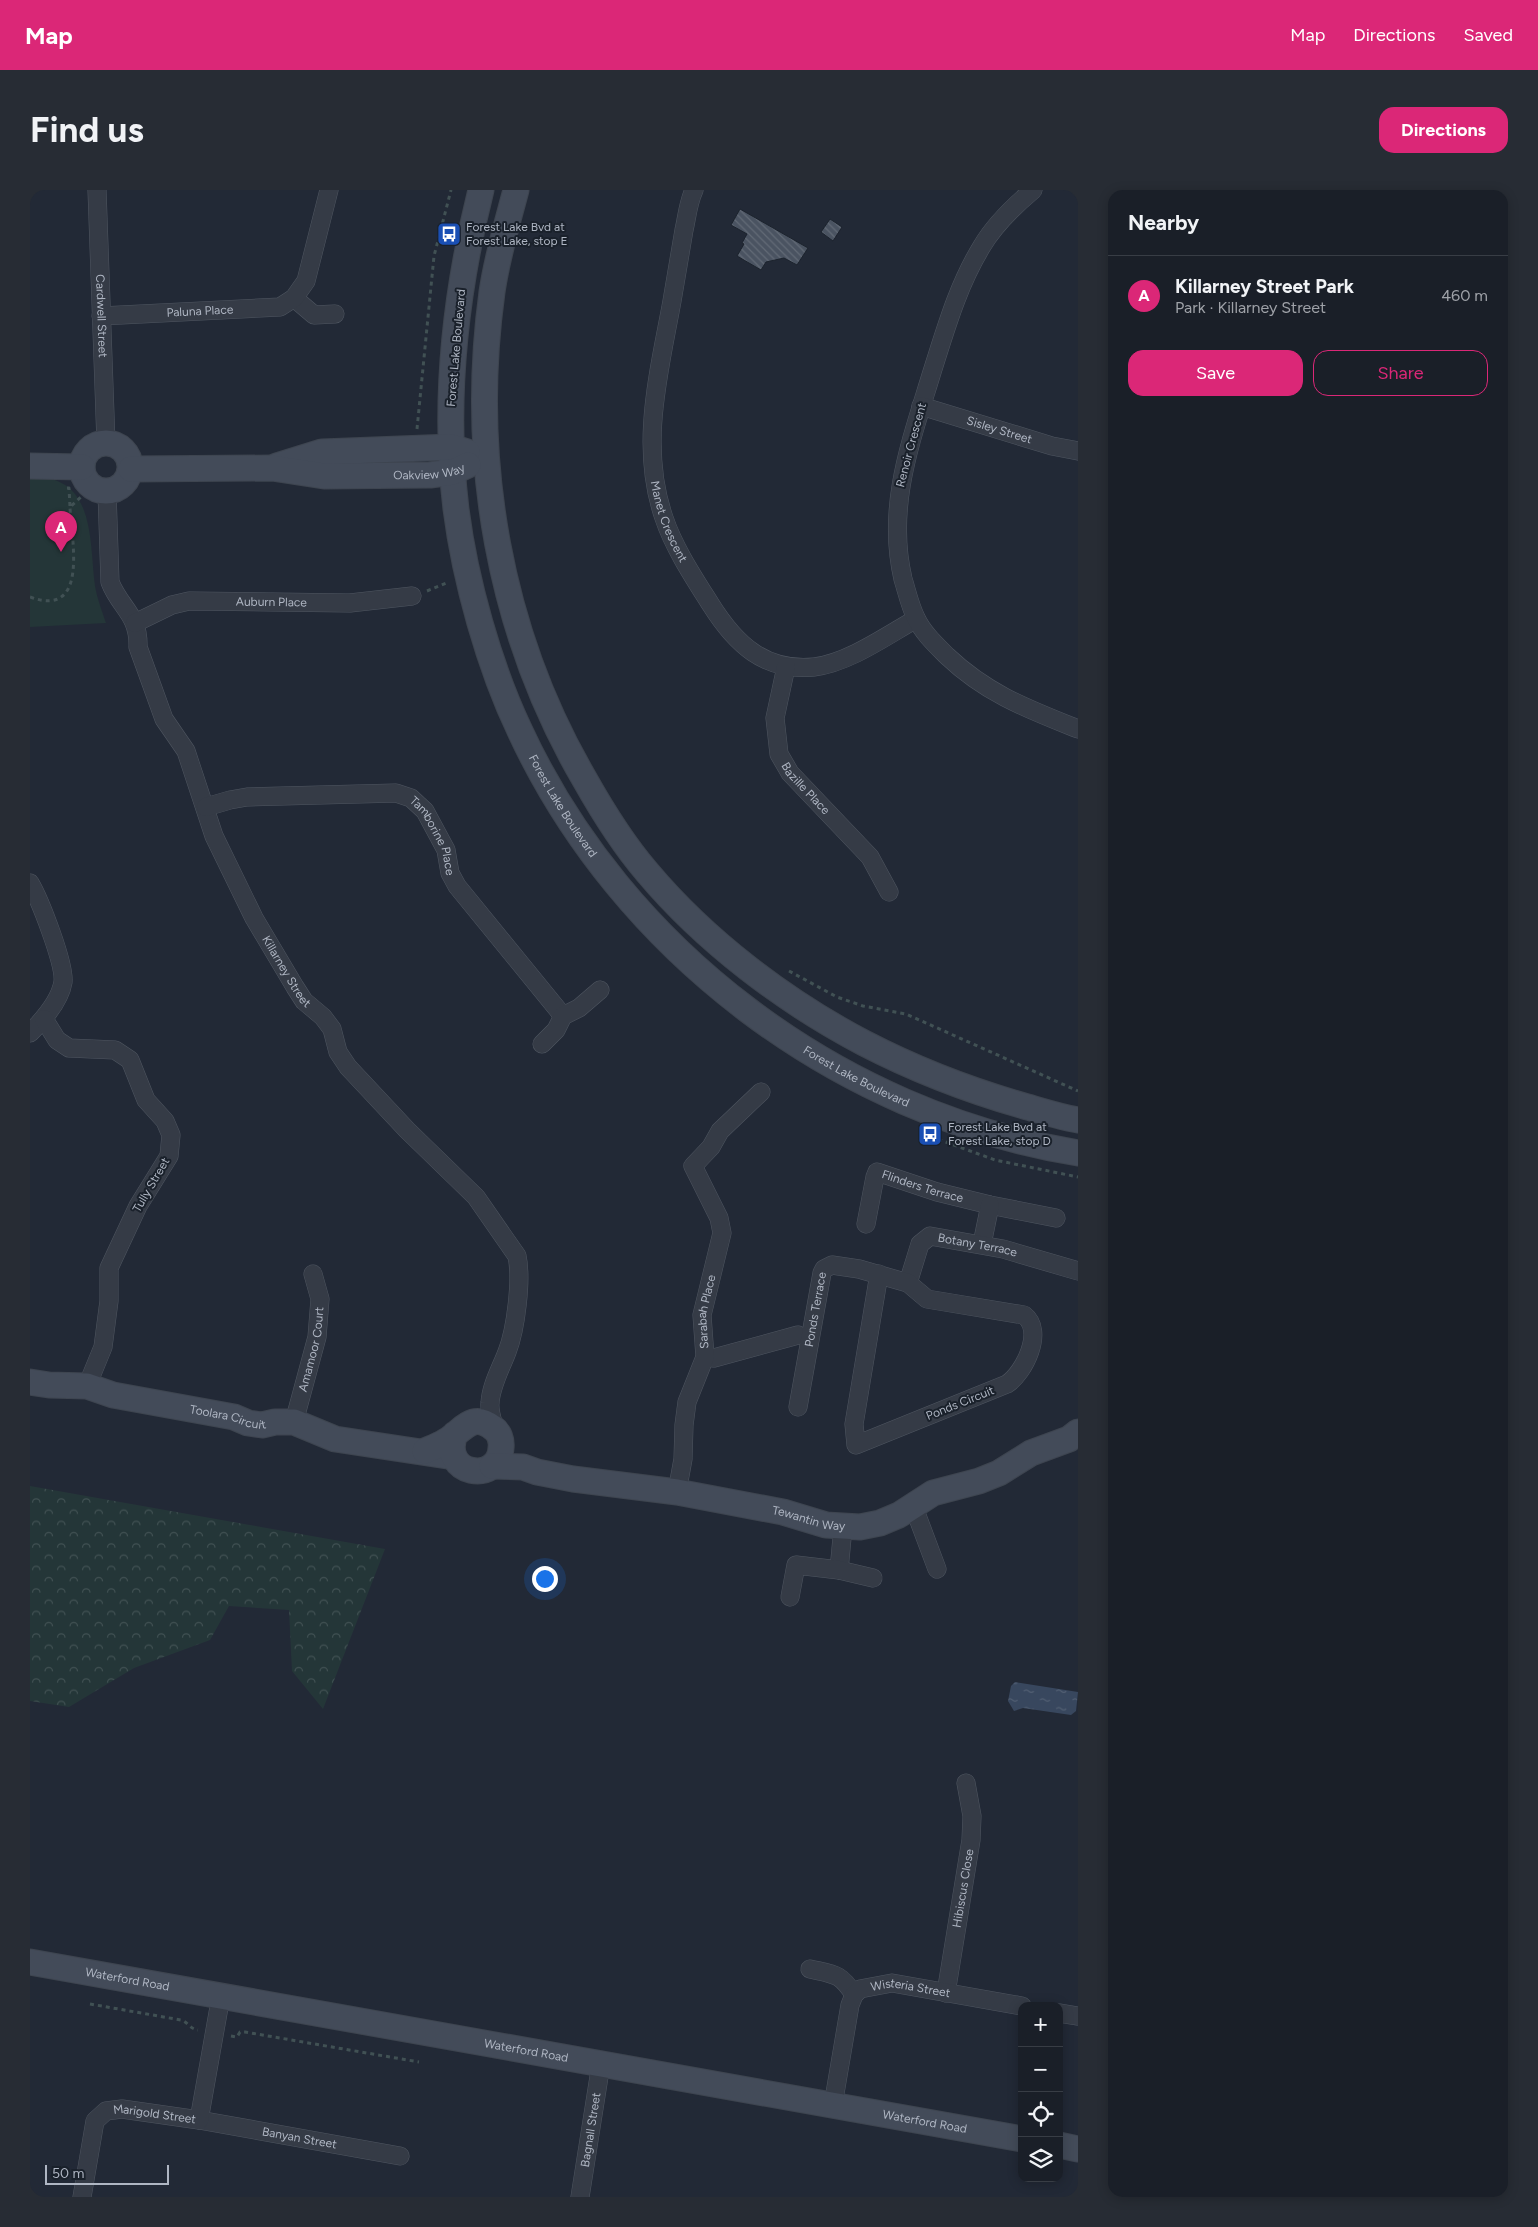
<!DOCTYPE html>
<html lang="en">
<head>
<meta charset="utf-8">
<style>
  :root { --surface:#1a1f28; --page:#272c34; --text:#f1f3f6; --muted:#9fa2a8; --line:#383d45; --accent:#db2777 }
  body { margin:0; font-family:Figtree,sans-serif; background:var(--page); color:var(--text) }
  .controls { position:absolute; right:15px; bottom:15px; display:grid; overflow:hidden; border-radius:10px; box-shadow:0 2px 12px #0003 }
  .controls button { width:45px; height:45px; display:grid; place-items:center; padding:0; border:0; border-bottom:1px solid var(--line); background:var(--surface); color:var(--text); font:25px sans-serif }
  .scale { position:absolute; left:15px; bottom:12px; width:124px; box-sizing:border-box; padding-left:5px; border:2px solid #afb6c3; border-top:0; font-size:14px; line-height:18px; white-space:nowrap; color:#afb6c3; -webkit-text-stroke:4px #1a212b; paint-order:stroke }
  .you { position:absolute; left:514px; top:1388px; width:18px; height:18px; margin:-12px; border:4px solid #fff; border-radius:50%; background:#1a73e8; box-shadow:0 0 0 8px #1a73e833 }
  .badge { display:grid; place-items:center; width:32px; height:32px; border-radius:50%; background:var(--accent); color:#fff; font-size:16px; font-weight:700 }
  .pin { position:absolute; translate:-50% -41px; filter:drop-shadow(0 1px 2px #0008) }
  .pin::after { content:''; position:absolute; top:26px; width:18px; height:15px; background:inherit; clip-path:polygon(0 0,100% 0,50% 100%) }
  .list { margin:0; padding:0; list-style:none }
  h2 { display:flex; justify-content:space-between; align-items:center; height:65px; margin:0; padding:0 20px; font-size:21px }
  h2 small { font-size:16px; font-weight:400; color:var(--muted) }
  .list li { display:grid; grid-template-columns:32px 1fr auto; gap:15px; align-items:center; box-sizing:border-box; height:80px; padding:0 20px; border-top:1px solid var(--line) }
  .list b { display:block; font-size:19px; white-space:nowrap }
  .list p { margin:0; font-size:16px; white-space:nowrap; color:var(--muted) }
  .list em { font-size:16px; font-style:normal; color:var(--muted) }
  .actions { display:flex; gap:10px; padding:15px 20px }
  .actions a { flex:1; padding:11px 0; border:1px solid var(--accent); border-radius:15px; text-align:center; font-size:18px; color:var(--accent) }
  .actions .main { background:var(--accent); color:#fff }
  .icon { flex:none; width:28px; height:28px; fill:none; stroke:currentColor; stroke-width:2; stroke-linecap:round; stroke-linejoin:round }
  .map { position:relative; flex:none; width:1048px; height:2007px; overflow:hidden; border-radius:15px }
  header { display:flex; align-items:center; gap:30px; box-sizing:border-box; height:70px; padding:0 25px; background:var(--accent); color:#fff }
  header strong { font-size:24px }
  nav { display:flex; gap:28px; margin-inline-start:auto; font-size:18px }
  .intro { display:flex; align-items:center; justify-content:space-between; box-sizing:border-box; height:120px; padding:0 30px }
  h1 { margin:0; font-size:35px }
  .button { padding:12px 22px; border-radius:15px; background:var(--accent); color:#fff; font-size:18px; font-weight:700 }
  main { display:flex; gap:30px; padding:0 30px }
  aside { flex:1; background:var(--surface); border-radius:15px; box-shadow:0 2px 12px #0003 }
  .map>svg:first-child { display:block }
</style>
</head>
<body>
<header>
<strong>Map</strong>
<nav><a>Map</a><a>Directions</a><a>Saved</a></nav>
</header>
<div class="intro"><h1>Find us</h1><a class="button">Directions</a></div>
<main>
<div class="map">
<svg width="1048" height="2007" viewBox="0 0 1048 2007">
  <defs>
    <pattern id="forest-crowns" width="20" height="18" patternUnits="userSpaceOnUse" patternTransform="scale(1.25)"><rect width="20" height="18" fill="#243638"/><path d="M2 6a3 3 0 1 1 6 0M12 15a3 3 0 1 1 6 0" fill="none" stroke="#415153"/></pattern>
    <pattern id="water-ripples" width="26" height="14" patternUnits="userSpaceOnUse" patternTransform="scale(1.25)"><rect width="26" height="14" fill="#38475e"/><path d="M2 4q2-2 4 0t4 0M15 11q2-2 4 0t4 0" fill="none" stroke="#525f73"/></pattern>
    <pattern id="building-back-hatch" width="6" height="6" patternUnits="userSpaceOnUse" patternTransform="scale(1.25)"><rect width="6" height="6" fill="#4a5361"/><path d="M-1 5l2 2M0 0l6 6M5-1l2 2" fill="none" stroke="#626a76"/></pattern>
  </defs>
  <rect width="100%" height="100%" fill="#222936"/>
  <path fill="url(#forest-crowns)" d="M0 1296 355 1359 293 1519 262 1481 259 1420 199 1416 180 1450 104 1478 39 1517 0 1511Z"/>
  <path fill="#243638" d="M0 287C66 284 59 350 65 396 67 408 72 421 76 433L0 437Z"/>
  <path fill="url(#water-ripples)" d="M985 1492 1048 1502 1046 1521 1041 1525 993 1518 984 1521 978 1511 981 1496Z"/>
  <path fill="url(#building-back-hatch)" stroke="#1c232d" d="M710 19 778 58 767 75 754 68 736 72 731 80 707 66 714 54 712 53 717 44 701 35Z
    M800 29 812 37 803 51 791 42Z"/>
  <g fill="none" stroke-linecap="round" stroke-linejoin="round">
    <g stroke="#4f5661" stroke-width="19">
      <g id="street">
        <path id="s1" d="M67 0 76 253"/>
        <path id="s2" d="M664 0C658 13 657 27 654 40 650 64 646 88 642 111 629 183 609 256 634 328 644 358 664 388 681 415 705 453 734 482 784 477 818 473 856 446 886 429"/>
        <path d="M1003 0C984 16 965 34 952 56 928 95 916 138 902 182 881 251 856 316 873 389 877 402 880 416 886 428 893 443 906 455 917 466 957 504 998 519 1048 539"/>
        <path d="M264 108 284 125 305 124"/>
        <path id="s3" d="M71 126 250 117 264 108 276 91 299 0"/>
        <path id="s4" d="M891 216 1022 256 1048 261"/>
        <path id="s5" d="M77 302 80 392C90 418 109 424 108 457L134 529 156 561 184 646 224 728 265 797 274 811 293 827 302 839 308 862 318 877 377 940 446 1007 487 1066C492 1089 486 1139 477 1162 471 1178 461 1195 460 1213 459 1221 463 1232 465 1240"/>
        <path id="s6" d="M105 433 142 415 159 411 320 413 382 406"/>
        <path id="s7" d="M756 477 745 528 749 564 760 583 840 667 859 702"/>
        <path id="s8" d="M176 617 200 610 217 607 366 603 381 608 395 621 416 660 420 683 427 696 533 826"/>
        <path d="M0 693C10 710 35 774 33 792 30 811 13 830 0 843"/>
        <path d="M14 829 27 850 39 858 85 860 100 870 116 910 135 931 141 945 139 966 108 1016 79 1078V1111L73 1157 57 1196"/>
        <path d="M512 854 526 840 533 826 549 818 570 800"/>
        <path id="s9" d="M836 1034 845 987 847 982 907 1002 960 1015 1026 1028"/>
        <path d="M952 1054 960 1015"/>
        <path id="s10" d="M878 1093 890 1054 900 1046 973 1059 1048 1081"/>
        <path d="M675 1167 684 1168 768 1145"/>
        <path id="s11" d="M768 1217 792 1083 794 1079 802 1075 829 1079 878 1093 897 1109 994 1125C1015 1141 994 1183 977 1194L826 1255 824 1234 849 1084"/>
        <path id="s12" d="M264 1232 287 1147 290 1109 283 1084"/>
        <path id="s13" d="M647 1302 653 1269 654 1235 657 1212 675 1167 672 1125 692 1043 689 1028 663 976 681 957 690 941 731 902"/>
        <path d="M883 1315 907 1379"/>
        <path d="M809 1380 813 1337"/>
        <path d="M760 1407 766 1375 809 1380 843 1388"/>
        <path d="M780 1779C803 1784 811 1783 824 1805"/>
        <path id="s14" d="M916 1803 941 1650 942 1626 936 1593"/>
        <path d="M1029 1823 1048 1826"/>
        <path id="s15" d="M803 1915 820 1815 824 1805 830 1799 862 1793 992 1816"/>
        <path id="s16" d="M169 1930 370 1966"/>
        <path id="s17" d="M52 2007 65 1931 76 1921 92 1919 169 1930 191 1806"/>
        <path id="s18" d="M550 2007 571 1874"/>
      </g>
    </g>
    <g stroke="#3e4550" stroke-width="27">
      <g id="secondary">
        <path id="s19" d="M451 0C425 104 413 211 426 319 435 390 459 476 490 541 592 761 809 924 1048 963"/>
        <path d="M486 0C477 34 467 67 462 102 439 270 469 443 555 590 573 622 593 654 617 682 675 751 754 811 834 853 886 880 938 900 994 916 1012 921 1030 927 1048 930"/>
        <circle cx="76" cy="277" r="24"/>
        <path d="M0 276 52 277"/>
        <path d="M247 276 292 262 421 257 437 262"/>
        <path id="s20" d="M101 279 242 278 294 286 400 285 423 282 438 275"/>
        <path id="s21" d="M0 1192 19 1195 57 1196 83 1205 204 1227 218 1233 232 1235 245 1232H264L305 1249 424 1267"/>
        <path d="M395 1261C402 1258 410 1255 416 1251 432 1242 441 1221 463 1238 469 1242 472 1250 471 1258 469 1295 409 1285 425 1244"/>
        <path id="s22" d="M462 1276 493 1277 507 1282 543 1289 647 1302 753 1322 796 1335 830 1337 850 1333 869 1325 903 1303 949 1291 969 1283 1001 1263 1039 1249 1048 1242"/>
        <path id="s23" d="M0 1772 992 1949"/>
        <path d="M1029 1955 1048 1959"/>
      </g>
    </g>
    <path stroke="#415154" stroke-width="3" stroke-dasharray="4 4" stroke-linecap="butt" d="M387 239 404 66 421 0
      M37 298H39L40 317
      M397 401 419 392
      M0 407C60 429 41 348 40 317L61 298
      M759 781 807 807 833 816 876 824 1048 901
      M894 942 902 947 965 970 1048 987
      M60 1814 151 1830C158 1832 160 1839 168 1840
      M201 1846 207 1847 210 1842H215L389 1872"/>
    <use href="#street" stroke="#353b46" stroke-width="18"/>
    <use href="#secondary" stroke="#434b59" stroke-width="25"/>
  </g>
  <defs>
    <g id="bus-square" transform="scale(1.25)"><rect x="-9" y="-9" width="18" height="18" rx="4" fill="#1a4fb4" stroke="#1a212b"/><path d="M-5-6H5V4H4V6H2V4H-2V6H-4V4H-5ZM-3.5-4V0h7V-4ZM-3.5 1.2v1.5H-2V1.2ZM2 1.2v1.5H3.5V1.2Z" fill="#fff"/></g>
  </defs>
  <g fill-rule="evenodd">
    <use href="#bus-square" x="419" y="44"/>
    <use href="#bus-square" x="900" y="944"/>
  </g>
  <g text-anchor="middle" stroke-width="4" stroke-linejoin="round" paint-order="stroke">
    <g font-size="12" fill="#afb6c3" stroke="#1a212b" text-anchor="start">
      <text x="436" y="41">Forest Lake Bvd at<tspan x="436" dy="14">Forest Lake, stop E</tspan></text>
      <text x="918" y="941">Forest Lake Bvd at<tspan x="918" dy="14">Forest Lake, stop D</tspan></text>
    </g>
    <g font-size="12" fill="#afb6c3" stroke="#1a212b">
      <text dy="4" stroke="none"><textPath href="#s3" startOffset="99">Paluna Place</textPath></text>
      <text dy="4" stroke="none"><textPath href="#s1" startOffset="126">Cardwell Street</textPath></text>
      <text transform="translate(426 158) rotate(-85)" y="4">Forest Lake Boulevard</text>
      <text dy="4" stroke="none"><textPath href="#s4" startOffset="82">Sisley Street</textPath></text>
      <text transform="translate(881 255) rotate(-75)" y="4">Renoir Crescent</text>
      <text dy="4" stroke="none"><textPath href="#s20" startOffset="299">Oakview Way</textPath></text>
      <text dy="4" stroke="none"><textPath href="#s2" startOffset="338">Manet Crescent</textPath></text>
      <text dy="4" stroke="none"><textPath href="#s6" startOffset="141">Auburn Place</textPath></text>
      <text dy="4" stroke="none"><textPath href="#s7" startOffset="132">Bazille Place</textPath></text>
      <text dy="4" stroke="none"><textPath href="#s19" startOffset="640">Forest Lake Boulevard</textPath></text>
      <text dy="4" stroke="none"><textPath href="#s8" startOffset="252">Tamborine Place</textPath></text>
      <text dy="4" stroke="none"><textPath href="#s5" startOffset="521">Killarney Street</textPath></text>
      <text dy="4" stroke="none"><textPath href="#s19" startOffset="1045">Forest Lake Boulevard</textPath></text>
      <text transform="translate(121 995) rotate(-60)" y="4">Tully Street</text>
      <text dy="4" stroke="none"><textPath href="#s9" startOffset="101">Flinders Terrace</textPath></text>
      <text dy="4" stroke="none"><textPath href="#s10" startOffset="102">Botany Terrace</textPath></text>
      <text dy="4" stroke="none"><textPath href="#s11" startOffset="99">Ponds Terrace</textPath></text>
      <text dy="4" stroke="none"><textPath href="#s13" startOffset="185">Sarabah Place</textPath></text>
      <text dy="4" stroke="none"><textPath href="#s12" startOffset="75">Amamoor Court</textPath></text>
      <text transform="translate(930 1213) rotate(-22)" y="4">Ponds Circuit</text>
      <text dy="4" stroke="none"><textPath href="#s21" startOffset="202">Toolara Circuit</textPath></text>
      <text dy="4" stroke="none"><textPath href="#s22" startOffset="322">Tewantin Way</textPath></text>
      <text dy="4" stroke="none"><textPath href="#s14" startOffset="106">Hibiscus Close</textPath></text>
      <text dy="4" stroke="none"><textPath href="#s23" startOffset="99">Waterford Road</textPath></text>
      <text dy="4" stroke="none"><textPath href="#s15" startOffset="172">Wisteria Street</textPath></text>
      <text dy="4" stroke="none"><textPath href="#s23" startOffset="504">Waterford Road</textPath></text>
      <text dy="4" stroke="none"><textPath href="#s17" startOffset="141">Marigold Street</textPath></text>
      <text dy="4" stroke="none"><textPath href="#s23" startOffset="909">Waterford Road</textPath></text>
      <text dy="4" stroke="none"><textPath href="#s18" startOffset="68">Bagnall Street</textPath></text>
      <text dy="4" stroke="none"><textPath href="#s16" startOffset="102">Banyan Street</textPath></text>
    </g>
  </g>
</svg>
<div class="controls">
<button>+</button>
<button>−</button>
<button><svg class="icon" aria-label="locate" viewBox="0 0 24 24"><circle cx="12" cy="12" r="6"/><path d="M12 2v4M12 18v4M2 12h4M18 12h4"/></svg></button>
<button><svg class="icon" aria-label="layers" viewBox="0 0 24 24"><path d="M12 4l9 5-9 5-9-5zM3 14l9 5 9-5"/></svg></button>
</div>
<div class="scale">50 m</div>
<div class="you"></div>
<div class="pin badge" style="left:31px;top:362px">A</div>
</div>
<aside>
<h2>Nearby<small></small></h2>
<ul class="list">
<li><span class="badge">A</span><div><b>Killarney Street Park</b><p>Park · Killarney Street</p></div><em>460 m</em></li>
</ul>
<div class="actions"><a class="main">Save</a><a>Share</a></div>
</aside>
</main>
</body>
</html>
